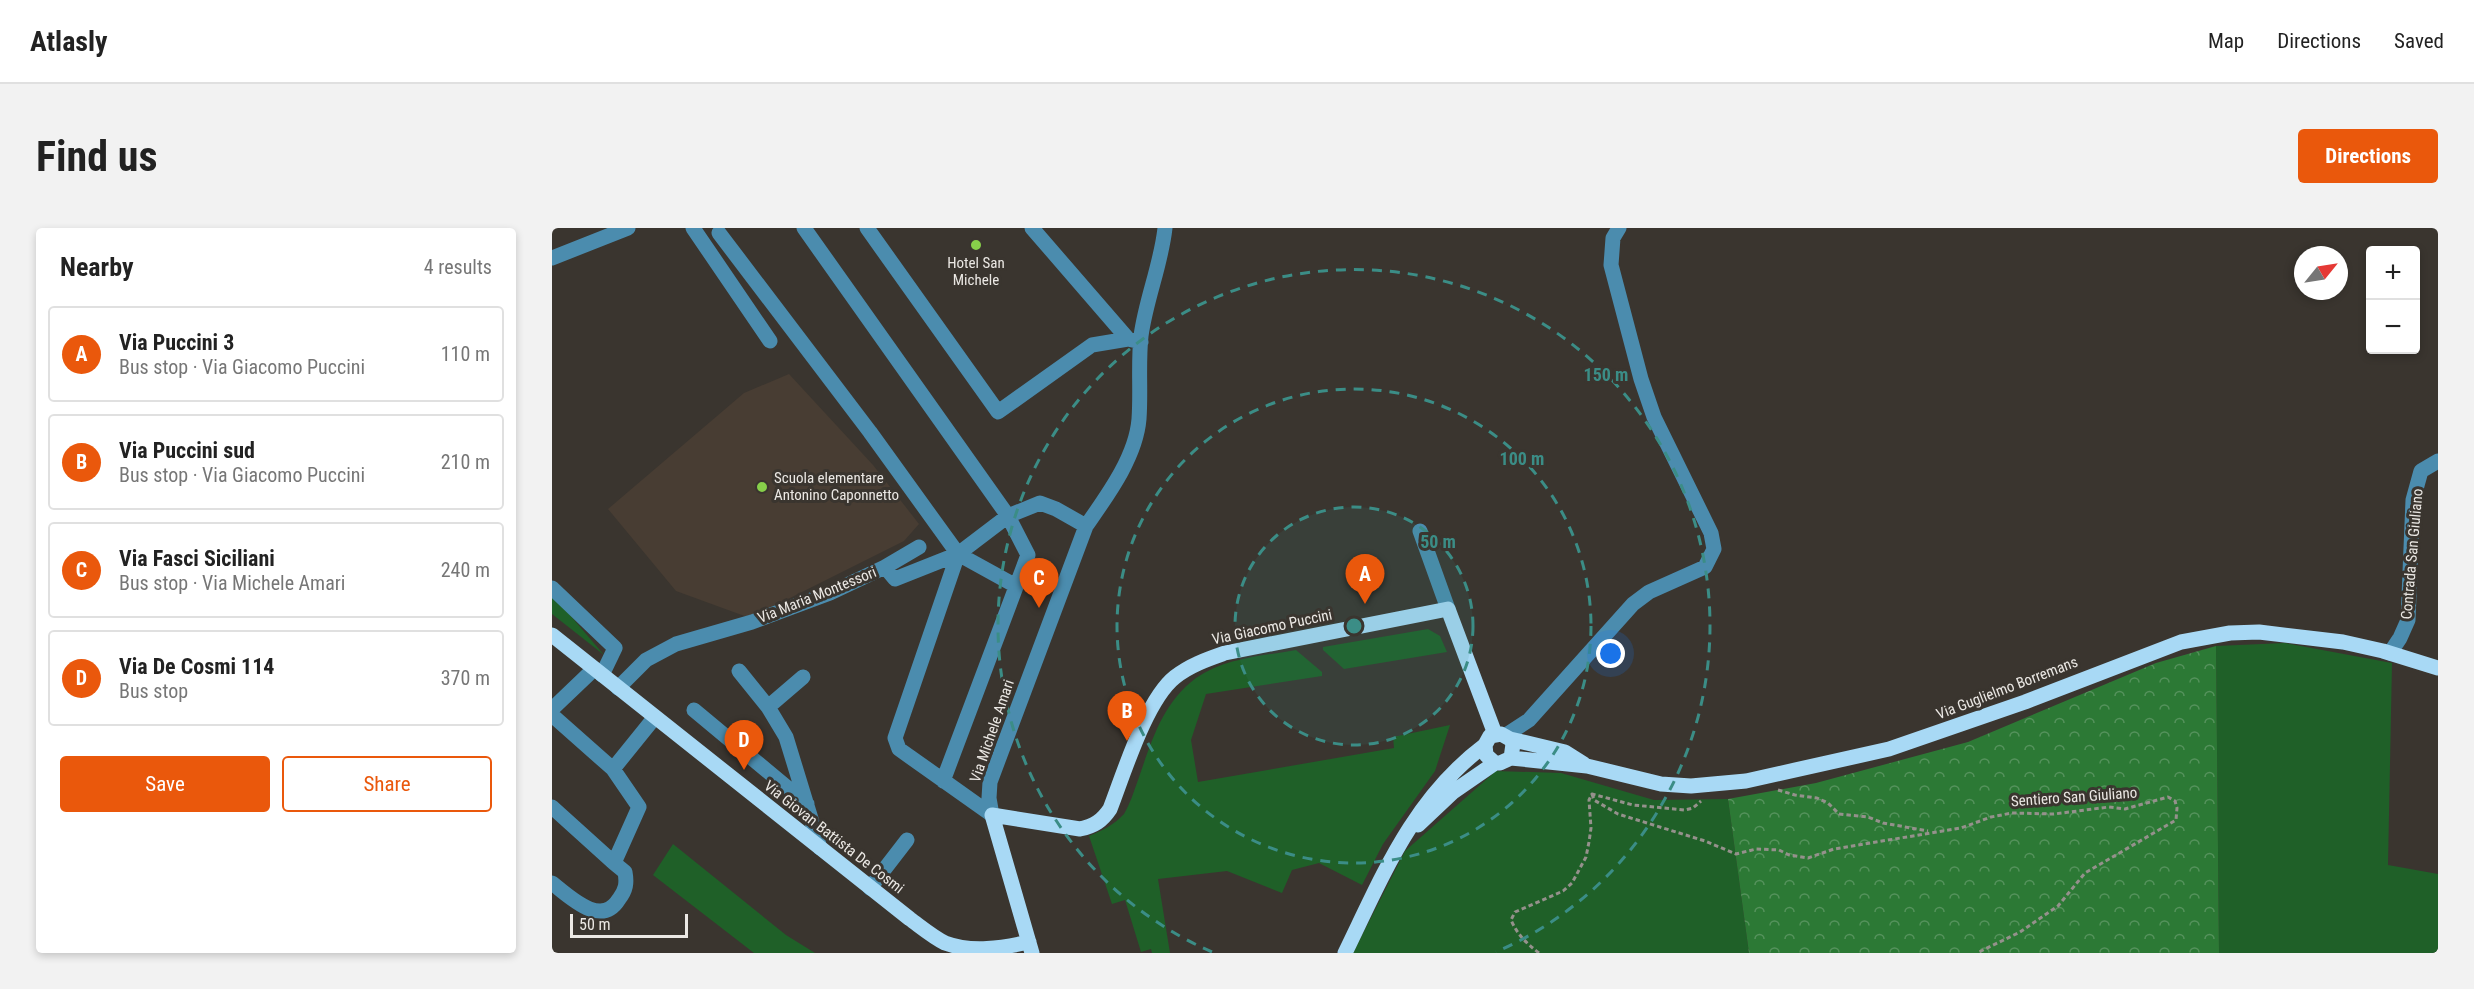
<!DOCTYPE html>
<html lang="en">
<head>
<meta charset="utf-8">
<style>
  :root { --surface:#fff; --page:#f2f2f2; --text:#222; --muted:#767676; --line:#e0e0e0; --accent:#ea580c }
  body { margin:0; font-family:"Roboto Condensed",sans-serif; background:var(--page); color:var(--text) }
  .controls { position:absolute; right:18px; top:18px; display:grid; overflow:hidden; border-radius:6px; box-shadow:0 3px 9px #0003 }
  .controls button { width:54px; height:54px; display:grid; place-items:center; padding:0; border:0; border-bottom:2px solid var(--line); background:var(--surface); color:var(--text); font:30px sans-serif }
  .compass { position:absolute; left:1742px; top:18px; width:54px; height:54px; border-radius:50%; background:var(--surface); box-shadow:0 3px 9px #0003; rotate:60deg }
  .scale { position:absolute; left:18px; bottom:15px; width:118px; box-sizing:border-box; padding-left:6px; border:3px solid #ebe8e4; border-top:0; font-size:16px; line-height:21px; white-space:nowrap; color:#ebe8e4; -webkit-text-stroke:4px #3a352f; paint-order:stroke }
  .you { position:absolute; left:1059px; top:426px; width:21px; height:21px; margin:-15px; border:4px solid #fff; border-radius:50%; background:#1a73e8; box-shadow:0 0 0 9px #1a73e833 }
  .badge { display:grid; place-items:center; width:39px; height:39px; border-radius:50%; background:var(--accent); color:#fff; font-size:20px; font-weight:700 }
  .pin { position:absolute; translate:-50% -50px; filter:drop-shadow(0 2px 3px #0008) }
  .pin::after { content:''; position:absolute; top:32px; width:21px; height:18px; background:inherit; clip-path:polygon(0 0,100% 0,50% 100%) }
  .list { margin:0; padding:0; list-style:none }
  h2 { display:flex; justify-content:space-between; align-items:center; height:78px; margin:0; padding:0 24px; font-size:26px }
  h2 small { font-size:20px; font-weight:400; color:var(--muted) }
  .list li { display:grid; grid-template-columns:39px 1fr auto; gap:18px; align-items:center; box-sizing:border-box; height:96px; margin:0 12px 12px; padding:0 12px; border:2px solid var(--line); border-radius:6px }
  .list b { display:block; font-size:22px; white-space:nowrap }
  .list p { margin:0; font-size:20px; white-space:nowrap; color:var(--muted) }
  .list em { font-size:20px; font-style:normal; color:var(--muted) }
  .actions { display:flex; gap:12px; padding:18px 24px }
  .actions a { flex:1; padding:14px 0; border:2px solid var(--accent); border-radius:6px; text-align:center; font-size:21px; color:var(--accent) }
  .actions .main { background:var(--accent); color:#fff }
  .map { position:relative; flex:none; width:1886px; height:725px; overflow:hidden; border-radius:6px }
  header { display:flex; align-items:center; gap:36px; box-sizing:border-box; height:84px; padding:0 30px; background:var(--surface); border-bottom:2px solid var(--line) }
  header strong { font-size:28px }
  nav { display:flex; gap:33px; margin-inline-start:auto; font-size:21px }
  .intro { display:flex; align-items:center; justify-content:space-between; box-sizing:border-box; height:144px; padding:0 36px }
  h1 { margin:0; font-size:42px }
  .button { padding:15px 27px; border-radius:6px; background:var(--accent); color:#fff; font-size:21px; font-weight:700 }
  main { display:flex; gap:36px; padding:0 36px }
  aside { flex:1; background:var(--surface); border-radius:6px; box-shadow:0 3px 9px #0003 }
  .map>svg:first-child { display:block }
</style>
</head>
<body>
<header>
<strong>Atlasly</strong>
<nav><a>Map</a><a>Directions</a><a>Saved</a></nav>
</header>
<div class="intro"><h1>Find us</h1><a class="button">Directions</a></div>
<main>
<aside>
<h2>Nearby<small>4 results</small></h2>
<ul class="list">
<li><span class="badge">A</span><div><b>Via Puccini 3</b><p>Bus stop · Via Giacomo Puccini</p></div><em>110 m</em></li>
<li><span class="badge">B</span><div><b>Via Puccini sud</b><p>Bus stop · Via Giacomo Puccini</p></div><em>210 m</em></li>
<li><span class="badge">C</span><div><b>Via Fasci Siciliani</b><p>Bus stop · Via Michele Amari</p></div><em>240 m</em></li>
<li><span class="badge">D</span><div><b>Via De Cosmi 114</b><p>Bus stop</p></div><em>370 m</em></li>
</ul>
<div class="actions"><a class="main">Save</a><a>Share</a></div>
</aside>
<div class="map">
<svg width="1886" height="725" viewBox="0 0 1886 725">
  <defs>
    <pattern id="forest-crowns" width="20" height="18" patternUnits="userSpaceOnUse" patternTransform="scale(1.5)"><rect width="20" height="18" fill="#2c7935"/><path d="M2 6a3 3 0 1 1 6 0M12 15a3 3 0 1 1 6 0" fill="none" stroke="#55925c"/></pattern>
  </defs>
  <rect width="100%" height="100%" fill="#3a352f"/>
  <path fill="#483d33" d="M237 146 321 237 367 296 352 313 198 390 124 363 56 281 192 165Z"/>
  <path fill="#1f6028" d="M0 366 52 427 0 386Z
    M876 401 888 408 895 424 792 441 771 422V419Z
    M1733 415 1840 435 1836 637 1886 646V725H1667L1664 418Z
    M744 422 770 444V448L654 466 639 512 646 554 842 520 841 509 898 497 883 543 831 616 810 657 767 635 740 642 730 665 675 643 606 651 618 725H600L599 721 589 724 573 672 560 676 537 608C550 603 563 596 572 586 578 576 582 563 586 552 599 515 610 475 644 450 673 430 711 428 744 422Z
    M944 543 1009 545 1102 572 1176 571 1197 725H801L853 623Z
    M121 616 234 707 263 725H202L101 647Z"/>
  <path fill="url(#forest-crowns)" d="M1664 418 1667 725H1197L1176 571 1264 555 1416 514 1604 435Z"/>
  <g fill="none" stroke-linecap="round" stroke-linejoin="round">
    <path stroke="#95918c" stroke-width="3" stroke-dasharray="4.5 3" stroke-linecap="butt" d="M1226 562 1243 567 1265 570 1276 575 1287 586 1316 589 1331 595 1376 603
      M1040 566 1042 572 1066 586 1153 613 1184 626 1204 621 1227 622 1237 627 1256 630 1282 621 1409 600 1439 589 1460 585 1502 586 1557 579 1573 581 1616 569 1623 573 1625 580 1624 592 1533 645 1506 678 1468 704 1425 725
      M987 725C974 715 965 706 959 692L963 684 1011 663 1020 655 1034 629 1037 614 1039 600 1037 572 1040 566 1081 577 1133 582 1141 580 1149 573"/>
    <path stroke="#4b8cae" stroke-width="15" d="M141 0 218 113
      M252 0 456 288 488 275 504 281 534 298
      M315 0 446 184 540 117 576 111 589 114
      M480 0 576 111
      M167 5 318 204 406 326
      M0 30 76 0
      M868 303 896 381
      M333 339 367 319
      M0 360 63 420 50 447
      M1838 425 1848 410 1856 392 1861 272 1869 243 1886 233
      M187 443 216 479 234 509 268 620
      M66 460 94 432 124 416 200 394 278 365 333 339 343 351 406 326 464 358
      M216 479 251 449
      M0 481 42 441
      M142 482 255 576
      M0 487 61 541
      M954 507 977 492 1081 376 1097 364 1153 339 1162 321 1159 305 1102 189 1089 151 1059 37 1061 10 1067 0
      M391 553 476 327 456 288 406 326 343 510 347 521 440 587
      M0 579 62 635
      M440 587 437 570 438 554 534 298C555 268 584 229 587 191 589 164 586 136 589 108 594 71 609 37 613 0
      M0 655C18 669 49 700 67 671 74 662 75 655 73 644L62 635 87 579 61 541 103 489
      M318 660 355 612"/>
    <path stroke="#a8d9f5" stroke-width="15" d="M0 407 358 691C369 699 381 709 393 715 420 725 450 720 477 714
      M958 511 1013 524 1032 536
      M959 530 1035 538 1109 556 1139 558 1194 553 1337 521 1473 474 1629 414 1678 405 1707 404 1791 414 1831 423 1886 440
      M866 597 901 564 943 535H948L959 530 961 516 958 511 949 506 938 508 933 517 934 527 943 535
      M480 725 440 587 528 601C542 598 550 593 558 581 572 545 594 472 623 449 638 437 656 431 673 425L896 381 943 506
      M793 725C831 647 861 571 933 517"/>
  </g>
  <circle cx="802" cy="398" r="119" fill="#3b8d86" fill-opacity=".12"/>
  <g fill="none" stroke="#3b8d86" stroke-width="3" stroke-dasharray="10 8">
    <circle cx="802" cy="398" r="119"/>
    <circle cx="802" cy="398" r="237"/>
    <path d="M660 724A356 356 0 1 1 944 724"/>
  </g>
  <g fill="#87cf4a" stroke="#3a352f" stroke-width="2">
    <circle cx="424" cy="17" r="6"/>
    <circle cx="210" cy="259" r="6"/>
  </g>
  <g text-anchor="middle" stroke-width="6" stroke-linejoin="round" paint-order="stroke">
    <g font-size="15" fill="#ebe8e4" stroke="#3a352f">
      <text x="424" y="40">Hotel San<tspan x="424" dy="17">Michele</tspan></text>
      <text x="222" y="255" text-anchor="start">Scuola elementare<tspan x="222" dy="17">Antonino Caponnetto</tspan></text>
    </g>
    <g font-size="15" fill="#ebe8e4" stroke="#3a352f">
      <text transform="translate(1860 326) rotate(-85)" y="5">Contrada San Giuliano</text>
      <text transform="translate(265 367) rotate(-22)" y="5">Via Maria Montessori</text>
      <text transform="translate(720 399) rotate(-12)" y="5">Via Giacomo Puccini</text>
      <text transform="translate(1455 460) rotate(-21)" y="5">Via Guglielmo Borremans</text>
      <text transform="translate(440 503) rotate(-71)" y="5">Via Michele Amari</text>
      <text transform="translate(1522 569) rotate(-4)" y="5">Sentiero San Giuliano</text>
      <text transform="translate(282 609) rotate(38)" y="5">Via Giovan Battista De Cosmi</text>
    </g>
  </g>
  <circle cx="802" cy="398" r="9" fill="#3b8d86" stroke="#3a352f" stroke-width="3"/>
  <g font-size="18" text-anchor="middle" font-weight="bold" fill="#3b8d86" stroke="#3a352f" stroke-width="6" stroke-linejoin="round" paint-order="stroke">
    <text x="1054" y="153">150 m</text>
    <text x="970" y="237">100 m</text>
    <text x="886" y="320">50 m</text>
  </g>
</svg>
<div class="controls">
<button>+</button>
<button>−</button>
</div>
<svg class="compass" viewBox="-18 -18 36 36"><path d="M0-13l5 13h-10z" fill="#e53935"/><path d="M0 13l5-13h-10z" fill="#767676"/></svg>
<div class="scale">50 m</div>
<div class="you"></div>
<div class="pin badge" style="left:813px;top:376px">A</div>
<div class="pin badge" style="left:575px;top:513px">B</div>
<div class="pin badge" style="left:487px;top:380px">C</div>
<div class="pin badge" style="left:192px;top:542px">D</div>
</div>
</main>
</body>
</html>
